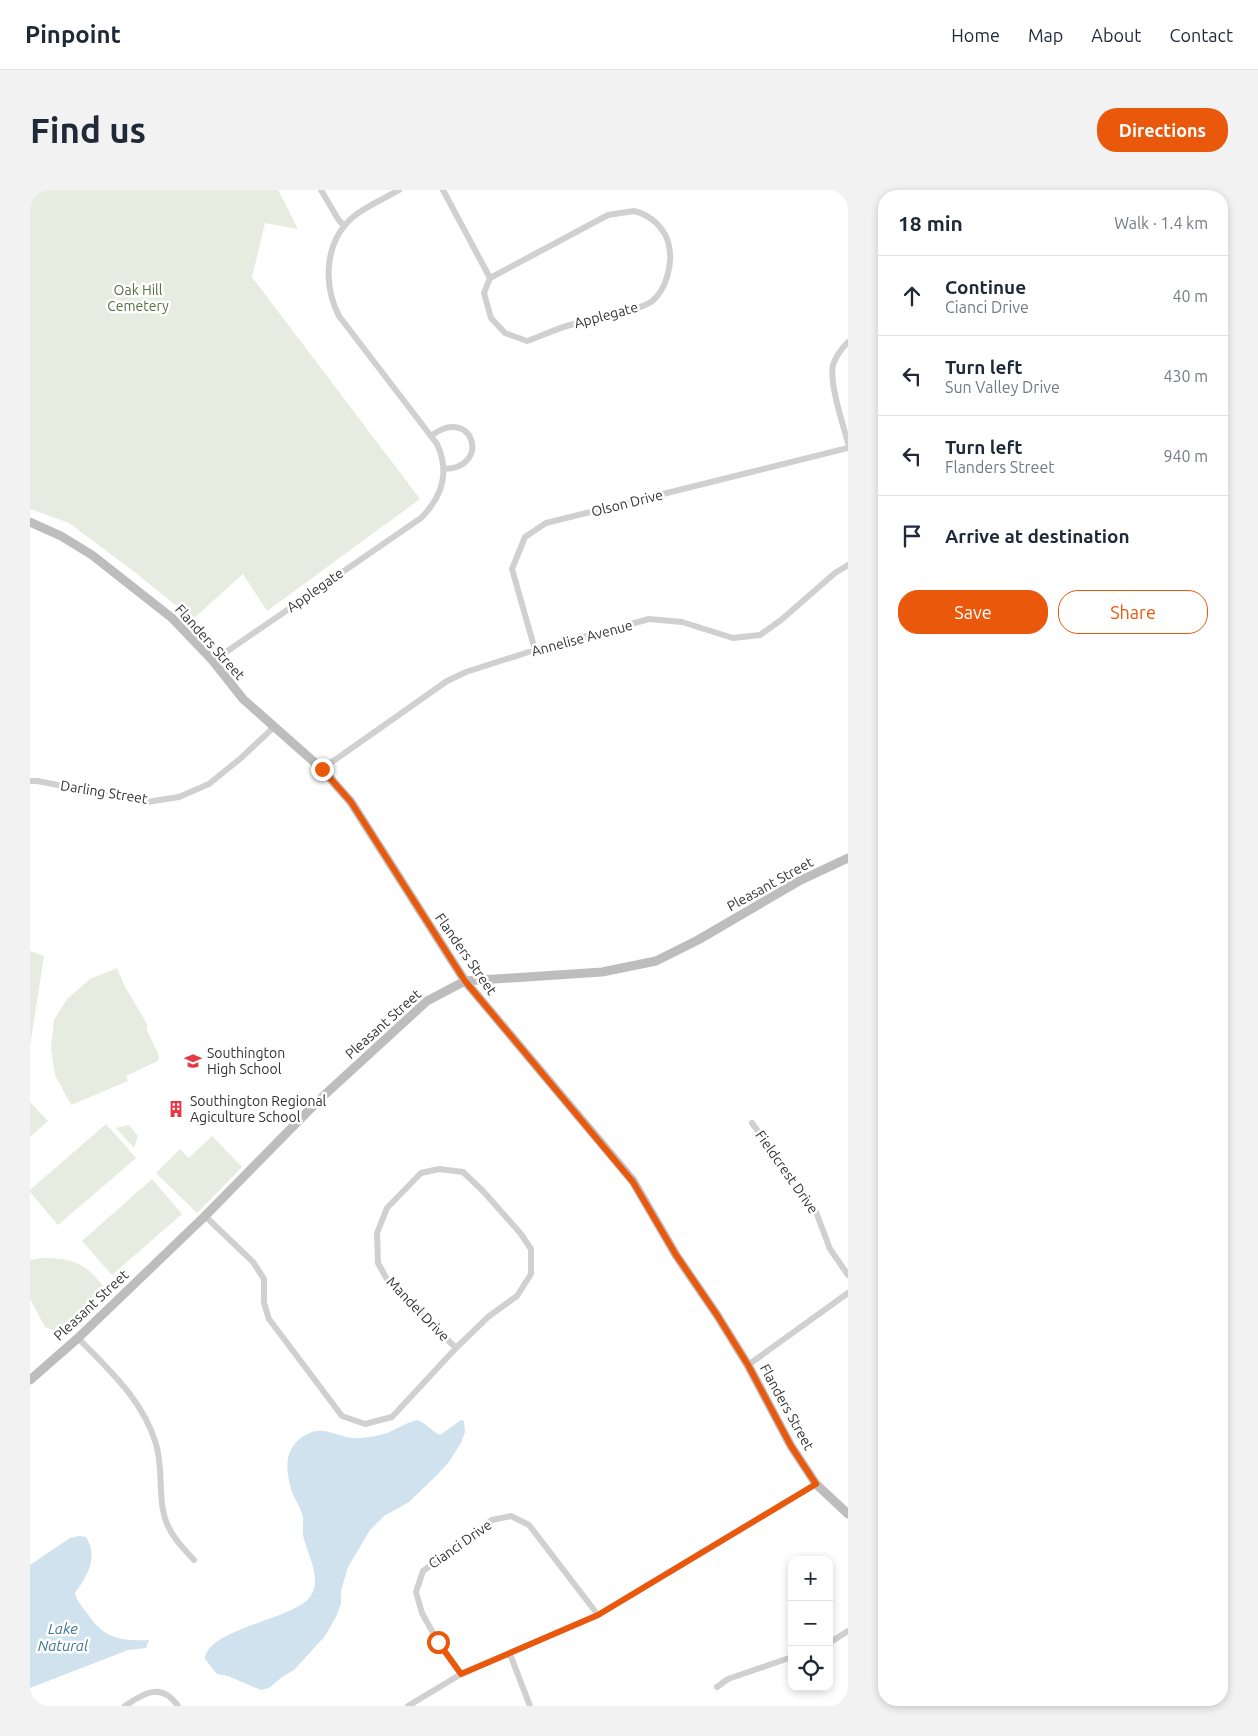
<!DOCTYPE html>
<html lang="en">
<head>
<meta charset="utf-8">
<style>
  :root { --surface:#fff; --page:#f2f2f3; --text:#1f2937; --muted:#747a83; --line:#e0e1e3; --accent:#ea580c }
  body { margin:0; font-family:Ubuntu,sans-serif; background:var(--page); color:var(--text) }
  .controls { position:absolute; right:15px; bottom:15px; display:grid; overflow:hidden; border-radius:10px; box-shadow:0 2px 8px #0003 }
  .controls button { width:45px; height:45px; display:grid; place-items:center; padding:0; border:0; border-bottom:1px solid var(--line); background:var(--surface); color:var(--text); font:25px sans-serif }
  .stop { position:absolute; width:15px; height:15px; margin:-11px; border:4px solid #ea580c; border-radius:50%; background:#fff }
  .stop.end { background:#ea580c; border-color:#fff; box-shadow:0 1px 5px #0008 }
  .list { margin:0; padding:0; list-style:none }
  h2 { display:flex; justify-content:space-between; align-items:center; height:65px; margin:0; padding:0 20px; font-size:21px }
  h2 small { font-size:16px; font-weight:400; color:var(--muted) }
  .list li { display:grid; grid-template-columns:32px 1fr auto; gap:15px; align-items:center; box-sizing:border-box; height:80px; padding:0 20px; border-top:1px solid var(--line) }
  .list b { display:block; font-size:19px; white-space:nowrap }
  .list p { margin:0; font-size:16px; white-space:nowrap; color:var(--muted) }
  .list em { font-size:16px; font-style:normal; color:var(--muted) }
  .actions { display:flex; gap:10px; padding:15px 20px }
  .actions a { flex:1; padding:11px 0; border:1px solid var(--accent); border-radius:20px; text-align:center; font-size:18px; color:var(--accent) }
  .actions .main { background:var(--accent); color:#fff }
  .icon { flex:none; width:28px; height:28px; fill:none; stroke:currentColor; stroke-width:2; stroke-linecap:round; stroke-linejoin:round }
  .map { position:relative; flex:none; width:818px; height:1516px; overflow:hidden; border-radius:20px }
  header { display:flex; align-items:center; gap:30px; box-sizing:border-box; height:70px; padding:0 25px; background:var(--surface); border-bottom:1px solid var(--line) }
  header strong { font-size:24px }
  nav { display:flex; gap:28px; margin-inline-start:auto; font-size:18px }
  .intro { display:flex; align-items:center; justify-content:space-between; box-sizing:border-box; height:120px; padding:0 30px }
  h1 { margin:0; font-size:35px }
  .button { padding:12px 22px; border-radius:20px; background:var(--accent); color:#fff; font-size:18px; font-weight:700 }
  main { display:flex; gap:30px; padding:0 30px }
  aside { flex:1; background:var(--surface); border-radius:20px; box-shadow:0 2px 8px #0003 }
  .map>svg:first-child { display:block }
</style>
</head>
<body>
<header>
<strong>Pinpoint</strong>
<nav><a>Home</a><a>Map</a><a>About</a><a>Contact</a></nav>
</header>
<div class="intro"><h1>Find us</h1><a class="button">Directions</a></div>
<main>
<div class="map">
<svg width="818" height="1516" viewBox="0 0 818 1516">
  <rect width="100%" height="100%" fill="#fff"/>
  <path fill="#e6ecdf" d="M0 0H248L268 39 235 33 222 87 390 309 237 421 213 384 163 429 102 380 39 333 0 319Z
    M0 761 14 766 0 856Z
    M87 778 94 795 118 836 116 838 129 866 128 871 96 886 98 891 41 915 25 885 21 858 24 830 37 809 60 789Z
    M0 912 18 931 0 947Z
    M76 934 106 968 28 1035 0 1002V1000Z
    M99 935 108 946 104 958 86 938Z
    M182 946 212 977 167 1023 126 983 150 959 159 968Z
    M122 989 152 1024 82 1085 52 1051Z
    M12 1068C44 1068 57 1074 76 1100L30 1143 15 1137 0 1109V1070Z"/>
  <path fill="#cfe2ee" d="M388 1230C397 1234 401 1241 410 1245L431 1230 434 1231 435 1242 431 1253 418 1273 407 1285 379 1312 354 1326 340 1340 318 1377 311 1401V1414L306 1427 295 1446 264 1480 252 1487 239 1498 231 1500 198 1486 187 1484 175 1469C177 1439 264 1429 280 1407 293 1389 277 1364 273 1345 272 1339 274 1333 273 1327 271 1318 265 1310 262 1302 254 1277 254 1253 282 1242 297 1237 312 1249 327 1248 336 1248 348 1246 357 1243 367 1239 377 1232 388 1230Z
    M49 1346 56 1347C69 1368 57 1386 45 1403 47 1412 52 1416 57 1423 74 1449 91 1451 119 1450L116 1458 98 1460 0 1498V1375L40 1348Z"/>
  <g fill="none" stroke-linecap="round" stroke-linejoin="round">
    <path stroke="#d0d0d0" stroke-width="6" d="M291 0 308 29 314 36
      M413 0 460 88
      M604 21C621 25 636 39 639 56 643 74 636 101 621 112 608 121 558 130 540 135 526 139 511 146 497 151L475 143 461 128 454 103 460 88 578 25Z
      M818 152C811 159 806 166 803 175 799 193 813 234 818 253
      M401 246C443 214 462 278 414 279
      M505 460 482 379 495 347 516 333 818 258
      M183 471 391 328C412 307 420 282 407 254L309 126C293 95 294 52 323 27 336 16 354 9 369 0
      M292 579 417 491 436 482 505 460 619 429 652 432 703 448 730 445 751 430 805 383 818 375
      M0 591H7L117 612 149 607 179 594 211 568 244 537
      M722 933 786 1022 800 1059 818 1085
      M175 1026 223 1072 234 1089V1113L239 1129 312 1226 335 1234 362 1227 426 1158 458 1127 487 1106 501 1084V1059L491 1044 453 1001 433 982 409 979 391 983 357 1018 347 1043 348 1073 359 1093 426 1158
      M48 1148C79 1180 113 1210 126 1254 134 1280 127 1309 137 1334 143 1348 154 1359 164 1370
      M718 1175 818 1103
      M799 1453 818 1441
      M480 1464 500 1516
      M431 1484 408 1452 392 1423 386 1402 393 1381 462 1330 481 1326 499 1335 568 1425
      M687 1497 698 1489 762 1467
      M95 1516C114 1503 131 1492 148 1516
      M378 1516 431 1484 568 1425 786 1294"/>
    <path stroke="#bdbdbd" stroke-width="9" d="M0 332 31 346 62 365 142 428 183 471 213 509 292 579 321 612 435 791 603 991 646 1065 687 1125 718 1175 761 1256 786 1294 818 1324
      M0 1190 48 1148 175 1026 289 910 397 811 435 791 572 782 626 771 668 750 769 691 818 668"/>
  </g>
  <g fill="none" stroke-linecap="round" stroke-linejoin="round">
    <path stroke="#ea580c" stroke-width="6" d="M292 579 321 612 435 791 603 992 646 1065 687 1125 718 1175 761 1256 786 1294 568 1425 431 1484 408 1452"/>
  </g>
  <defs>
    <g id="school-bare" transform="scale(1.35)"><path d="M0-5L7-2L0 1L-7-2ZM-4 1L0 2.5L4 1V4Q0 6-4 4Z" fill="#e63946" stroke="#fff" stroke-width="2.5" paint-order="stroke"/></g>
    <g id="building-bare" transform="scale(1.35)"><path d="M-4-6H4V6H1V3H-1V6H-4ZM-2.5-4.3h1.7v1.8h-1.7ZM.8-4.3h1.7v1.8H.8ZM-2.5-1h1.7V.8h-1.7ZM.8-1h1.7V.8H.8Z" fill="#e63946" stroke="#fff" stroke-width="2.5" paint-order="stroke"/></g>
  </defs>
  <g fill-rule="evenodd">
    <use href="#school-bare" x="163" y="871"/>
    <use href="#building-bare" x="146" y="919"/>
  </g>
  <g text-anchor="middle" stroke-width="5" stroke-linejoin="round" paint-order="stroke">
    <g font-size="14" fill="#56703f" stroke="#fff">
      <text x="108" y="105">Oak Hill<tspan x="108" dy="16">Cemetery</tspan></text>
    </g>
    <g font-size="14" fill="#333" stroke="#fff">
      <text transform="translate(576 125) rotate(-15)" y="5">Applegate</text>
      <text transform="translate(597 313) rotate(-14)" y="5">Olson Drive</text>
      <text transform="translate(285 400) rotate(-35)" y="5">Applegate</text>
      <text transform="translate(552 448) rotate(-15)" y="5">Annelise Avenue</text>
      <text transform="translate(180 452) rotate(48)" y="5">Flanders Street</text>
      <text transform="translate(74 602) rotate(9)" y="5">Darling Street</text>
      <text transform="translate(740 694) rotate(-29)" y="5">Pleasant Street</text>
      <text transform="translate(436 764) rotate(55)" y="5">Flanders Street</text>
      <text transform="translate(353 834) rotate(-42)" y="5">Pleasant Street</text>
      <text transform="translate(757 982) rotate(55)" y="5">Fieldcrest Drive</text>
      <text transform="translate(61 1115) rotate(-43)" y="5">Pleasant Street</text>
      <text transform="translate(388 1119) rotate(46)" y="5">Mandel Drive</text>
      <text transform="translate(757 1217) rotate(61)" y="5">Flanders Street</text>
      <text transform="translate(430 1354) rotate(-35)" y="5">Cianci Drive</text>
    </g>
    <g font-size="14" fill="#333" stroke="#fff" text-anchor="start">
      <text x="177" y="868">Southington<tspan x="177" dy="16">High School</tspan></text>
      <text x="160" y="916">Southington Regional<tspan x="160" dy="16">Agiculture School</tspan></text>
    </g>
    <g font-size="15" font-style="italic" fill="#3f7597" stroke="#fff">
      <text x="33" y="1444">Lake<tspan x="33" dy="17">Natural</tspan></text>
    </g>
  </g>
</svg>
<div class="controls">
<button>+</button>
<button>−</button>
<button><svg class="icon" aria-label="locate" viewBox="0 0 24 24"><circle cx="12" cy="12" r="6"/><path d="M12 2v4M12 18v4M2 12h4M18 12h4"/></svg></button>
</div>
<div class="stop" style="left:408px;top:1452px"></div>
<div class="stop end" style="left:292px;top:579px"></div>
</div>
<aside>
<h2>18 min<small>Walk · 1.4 km</small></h2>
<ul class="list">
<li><svg class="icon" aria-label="ahead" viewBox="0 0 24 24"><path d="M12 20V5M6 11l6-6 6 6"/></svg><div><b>Continue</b><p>Cianci Drive</p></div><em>40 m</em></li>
<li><svg class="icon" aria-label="left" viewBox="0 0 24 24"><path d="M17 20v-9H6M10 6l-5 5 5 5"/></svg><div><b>Turn left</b><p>Sun Valley Drive</p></div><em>430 m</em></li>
<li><svg class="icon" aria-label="left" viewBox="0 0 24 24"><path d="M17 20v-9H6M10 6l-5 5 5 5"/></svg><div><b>Turn left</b><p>Flanders Street</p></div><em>940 m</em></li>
<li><svg class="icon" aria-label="arrive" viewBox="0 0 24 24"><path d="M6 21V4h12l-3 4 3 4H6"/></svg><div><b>Arrive at destination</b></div></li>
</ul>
<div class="actions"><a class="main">Save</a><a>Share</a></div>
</aside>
</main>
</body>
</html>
